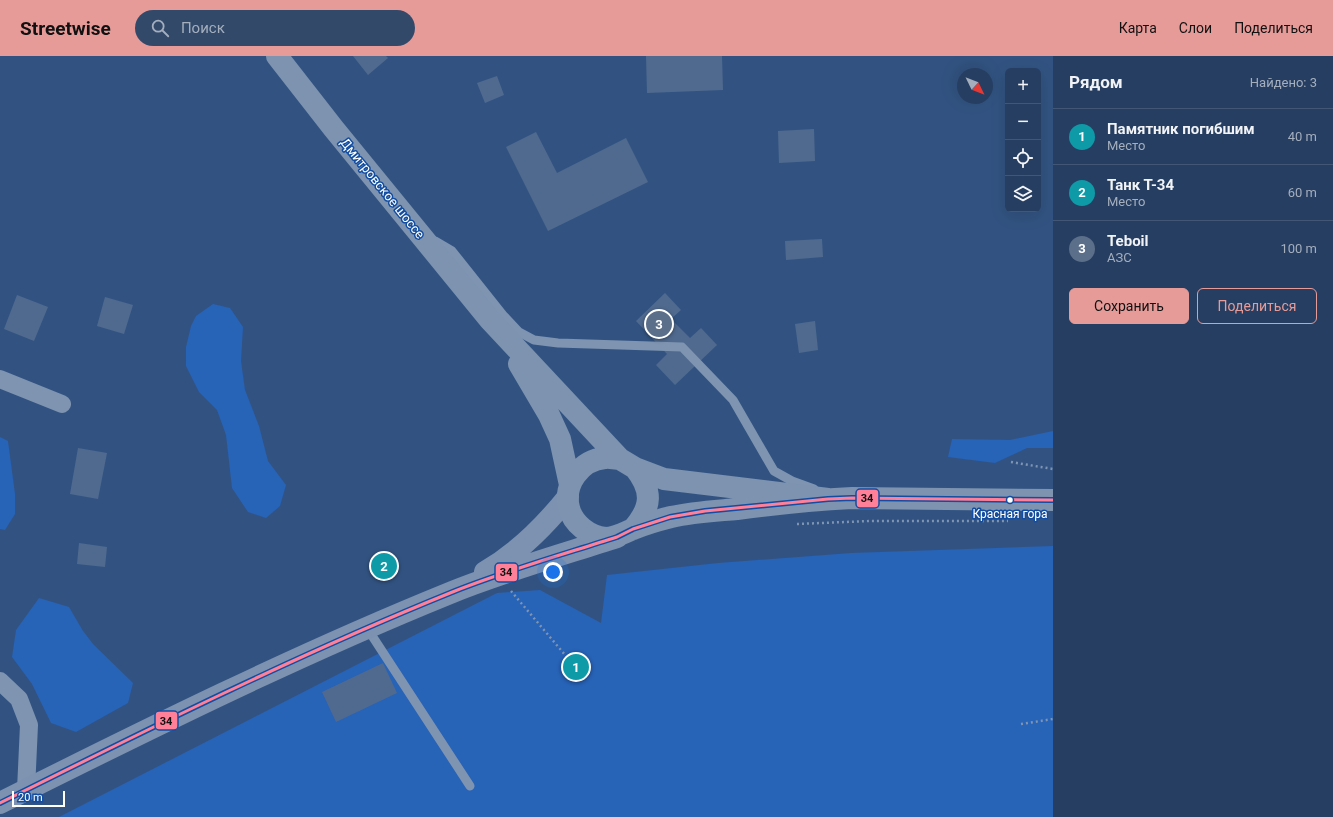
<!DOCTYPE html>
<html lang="ru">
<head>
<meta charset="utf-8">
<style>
  :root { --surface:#263e61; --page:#32496a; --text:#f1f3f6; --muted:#a4aebd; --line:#425776; --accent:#e69b98 }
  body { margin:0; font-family:Roboto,sans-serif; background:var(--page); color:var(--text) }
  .controls { position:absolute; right:12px; top:12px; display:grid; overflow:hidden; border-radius:6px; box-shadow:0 4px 16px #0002 }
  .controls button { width:36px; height:36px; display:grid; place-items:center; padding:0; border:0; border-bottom:1px solid var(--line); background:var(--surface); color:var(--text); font:20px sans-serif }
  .compass { position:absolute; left:957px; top:12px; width:36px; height:36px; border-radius:50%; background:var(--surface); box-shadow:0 4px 16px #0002; rotate:133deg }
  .scale { position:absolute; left:12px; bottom:10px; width:53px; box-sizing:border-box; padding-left:4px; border:2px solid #fff; border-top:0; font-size:11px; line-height:14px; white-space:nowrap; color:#fff; -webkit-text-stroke:3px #124da1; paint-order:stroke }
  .you { position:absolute; left:553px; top:516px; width:14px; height:14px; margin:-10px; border:3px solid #fff; border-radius:50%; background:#1a73e8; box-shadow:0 0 0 6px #1a73e833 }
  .badge { display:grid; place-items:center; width:26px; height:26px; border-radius:50%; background:var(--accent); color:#fff; font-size:13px; font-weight:700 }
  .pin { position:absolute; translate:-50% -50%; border:2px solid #fff; box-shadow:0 1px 4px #0006 }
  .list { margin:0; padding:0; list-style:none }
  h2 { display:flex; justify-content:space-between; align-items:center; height:52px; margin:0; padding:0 16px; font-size:17px }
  h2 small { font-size:13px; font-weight:400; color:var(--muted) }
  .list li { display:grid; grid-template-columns:26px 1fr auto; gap:12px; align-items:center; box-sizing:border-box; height:56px; padding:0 16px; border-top:1px solid var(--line) }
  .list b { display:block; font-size:15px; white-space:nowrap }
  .list p { margin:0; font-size:13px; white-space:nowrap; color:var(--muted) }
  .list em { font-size:13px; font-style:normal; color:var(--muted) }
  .actions { display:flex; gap:8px; padding:12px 16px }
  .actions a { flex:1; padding:9px 0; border:1px solid var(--accent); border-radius:6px; text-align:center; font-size:14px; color:var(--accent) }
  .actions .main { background:var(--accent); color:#111 }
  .icon { flex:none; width:22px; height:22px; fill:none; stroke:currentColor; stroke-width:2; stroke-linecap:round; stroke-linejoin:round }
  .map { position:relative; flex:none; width:1053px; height:761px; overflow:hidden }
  header { display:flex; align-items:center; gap:24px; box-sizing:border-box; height:56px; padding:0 20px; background:var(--accent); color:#111 }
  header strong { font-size:19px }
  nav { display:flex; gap:22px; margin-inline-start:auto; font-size:14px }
  .search { width:280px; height:36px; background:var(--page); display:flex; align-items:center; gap:10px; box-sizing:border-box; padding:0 14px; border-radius:22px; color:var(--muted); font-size:15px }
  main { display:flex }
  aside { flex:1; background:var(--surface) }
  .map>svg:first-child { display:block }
</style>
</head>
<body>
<header>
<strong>Streetwise</strong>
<div class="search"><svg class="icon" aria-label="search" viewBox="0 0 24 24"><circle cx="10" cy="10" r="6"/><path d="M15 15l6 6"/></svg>Поиск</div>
<nav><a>Карта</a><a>Слои</a><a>Поделиться</a></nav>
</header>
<main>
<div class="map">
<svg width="1053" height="761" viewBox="0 0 1053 761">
  <rect width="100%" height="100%" fill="#325381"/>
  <path fill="#2763b7" d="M213 248 230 252 243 271 241 305 245 334 259 370 268 405 286 429 280 450 266 462 248 456 232 432 226 379 217 354 199 336 186 310V291L191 270 196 260Z
    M1053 375V392H1027L995 407 948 401 952 383 1010 384Z
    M0 381 8 385 15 438V458L5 474 0 473Z
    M1053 490V761H59L497 537 540 534 601 567 607 519 718 507 851 497Z
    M39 542 69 551 83 575 93 588 133 627 128 647 76 676 51 667 32 628 12 601 16 574Z"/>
  <path fill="#506a8f" d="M353 0H386L388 2 368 19Z
    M646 0H722L723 34 647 37Z
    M497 20 504 39 485 47 477 27Z
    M814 73 815 105 779 107 778 75Z
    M536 76 557 117 626 82 648 126 548 175 506 91Z
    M822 183 823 201 786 204 785 185Z
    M665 237 681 254 671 263 690 282 701 272 717 289 675 329 656 309 667 298 636 265Z
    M17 239 48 251 34 285 4 273Z
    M105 241 133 249 124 278 97 270Z
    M815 265 818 294 799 297 795 268Z
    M78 392 107 397 98 443 70 438Z
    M79 487 107 491 105 511 77 508Z
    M383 607 397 637 336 666 322 636Z"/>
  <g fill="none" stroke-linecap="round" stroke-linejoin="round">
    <path stroke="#7e94b1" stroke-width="2.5" stroke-dasharray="2 3" stroke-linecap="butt" d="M1011 406 1053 413
      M797 468 870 465H1008
      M511 535 566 600
      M1021 668 1053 663"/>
    <path stroke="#7e94b1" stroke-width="9" d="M435 185 452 195 503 259 519 276 534 284 558 287 682 291 733 344 774 415 792 425 814 433
      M367 572 470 730"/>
    <path stroke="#7e94b1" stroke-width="18" d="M0 323 62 348
      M0 625 19 643 29 669 26 734"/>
    <path stroke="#7d92b0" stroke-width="22" d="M485 516C518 497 544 471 568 441
      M0 747C148 673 297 599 450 537 504 515 561 499 617 481"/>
    <path stroke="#7d93b0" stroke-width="22" d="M277 0 334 73 490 264 620 403 635 412 664 423 828 443
      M519 308 549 359 560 383 570 429
      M620 403C615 403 609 401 605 402 580 404 563 429 569 452 573 468 589 480 605 482 616 482 623 477 633 473 645 468 659 464 671 461 693 456 715 455 737 453 775 448 814 444 852 442L1053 444
      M633 473C652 451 653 435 635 412"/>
    <g stroke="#124da1" stroke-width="6">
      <path id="bus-1" d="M0 747C148 673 297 599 450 537 504 515 561 499 617 481L633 473 670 461 705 455 828 443 852 442 1053 444"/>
    </g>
    <use href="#bus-1" stroke="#ff8098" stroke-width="3"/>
  </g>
  <circle fill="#fff" stroke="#124da1" stroke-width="1.5" cx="1010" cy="444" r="3.5"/>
  <g text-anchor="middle" stroke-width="3" stroke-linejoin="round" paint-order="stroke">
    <g font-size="12" fill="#fff" stroke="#124da1">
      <text x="1010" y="462">Красная гора</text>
    </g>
    <g font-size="13" fill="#fff" stroke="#124da1">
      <text transform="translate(383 132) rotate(51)" y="5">Дмитровское шоссе</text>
    </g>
  </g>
  <g stroke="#124da1" stroke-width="1.5">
    <rect x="856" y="433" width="23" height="19" rx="4" fill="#ff8098"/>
    <rect x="495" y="507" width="23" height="19" rx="4" fill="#ff8098"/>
    <rect x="155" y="655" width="23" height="19" rx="4" fill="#ff8098"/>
  </g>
  <g font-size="11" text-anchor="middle" font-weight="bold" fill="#111">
    <text x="867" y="446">34</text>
    <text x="506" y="520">34</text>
    <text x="166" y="669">34</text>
  </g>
</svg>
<div class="controls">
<button>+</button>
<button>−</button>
<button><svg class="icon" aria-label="locate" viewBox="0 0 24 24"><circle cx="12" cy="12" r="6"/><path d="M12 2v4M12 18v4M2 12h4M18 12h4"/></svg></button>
<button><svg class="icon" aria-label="layers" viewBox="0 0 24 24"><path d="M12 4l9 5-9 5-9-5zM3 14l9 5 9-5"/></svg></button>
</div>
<svg class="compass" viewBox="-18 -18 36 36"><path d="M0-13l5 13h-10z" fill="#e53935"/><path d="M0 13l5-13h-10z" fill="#a4aebd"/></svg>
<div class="scale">20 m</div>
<div class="you"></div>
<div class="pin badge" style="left:576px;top:611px;background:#0f9aa8">1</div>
<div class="pin badge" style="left:384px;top:510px;background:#0f9aa8">2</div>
<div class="pin badge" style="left:659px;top:268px;background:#5c6f8a">3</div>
</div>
<aside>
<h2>Рядом<small>Найдено: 3</small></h2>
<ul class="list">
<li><span class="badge" style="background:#0f9aa8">1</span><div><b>Памятник погибшим</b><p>Место</p></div><em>40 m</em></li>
<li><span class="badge" style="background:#0f9aa8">2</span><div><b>Танк Т-34</b><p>Место</p></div><em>60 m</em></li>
<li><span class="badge" style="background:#5c6f8a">3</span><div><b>Teboil</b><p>АЗС</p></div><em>100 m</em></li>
</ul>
<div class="actions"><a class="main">Сохранить</a><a>Поделиться</a></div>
</aside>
</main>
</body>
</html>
